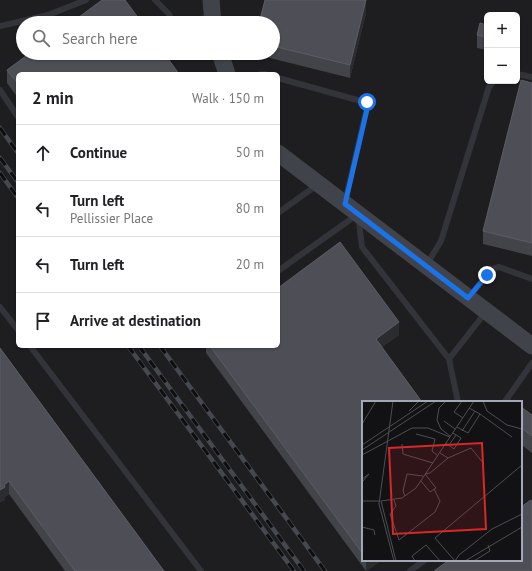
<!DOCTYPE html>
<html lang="en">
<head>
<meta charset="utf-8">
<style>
  :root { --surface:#fff; --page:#f2f2f2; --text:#202124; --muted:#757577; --line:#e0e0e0 }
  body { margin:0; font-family:"PT Sans",sans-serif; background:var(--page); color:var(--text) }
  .controls { position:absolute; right:12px; top:12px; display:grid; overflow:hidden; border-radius:6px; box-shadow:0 1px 3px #0004 }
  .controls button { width:36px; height:36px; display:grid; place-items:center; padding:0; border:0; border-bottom:1px solid var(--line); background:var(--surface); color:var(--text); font:20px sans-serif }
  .stop { position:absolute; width:12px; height:12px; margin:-9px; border:3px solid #1a73e8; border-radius:50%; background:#fff }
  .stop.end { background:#1a73e8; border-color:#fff; box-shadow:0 1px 4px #0008 }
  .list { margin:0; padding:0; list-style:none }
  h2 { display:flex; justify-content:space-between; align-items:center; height:52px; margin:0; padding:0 16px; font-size:17px }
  h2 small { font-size:13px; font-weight:400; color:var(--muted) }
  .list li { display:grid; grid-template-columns:26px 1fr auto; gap:12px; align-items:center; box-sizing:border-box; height:56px; padding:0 16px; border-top:1px solid var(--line) }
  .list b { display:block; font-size:15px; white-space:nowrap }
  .list p { margin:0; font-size:13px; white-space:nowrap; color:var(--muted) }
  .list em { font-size:13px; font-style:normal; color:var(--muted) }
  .icon { flex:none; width:22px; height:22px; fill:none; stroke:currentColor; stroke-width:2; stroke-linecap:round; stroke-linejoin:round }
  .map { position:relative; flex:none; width:532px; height:571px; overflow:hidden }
  .search { position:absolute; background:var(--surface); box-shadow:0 1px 3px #0004; left:16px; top:16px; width:264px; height:44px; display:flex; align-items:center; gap:10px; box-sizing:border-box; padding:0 14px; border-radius:22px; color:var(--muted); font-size:15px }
  .panel { position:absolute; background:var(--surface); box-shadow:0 1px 3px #0004; left:16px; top:72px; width:264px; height:276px; border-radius:6px }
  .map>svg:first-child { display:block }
</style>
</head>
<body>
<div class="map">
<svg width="532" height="571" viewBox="0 0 532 571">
  <rect width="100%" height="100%" fill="#121214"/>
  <path fill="#1e1e21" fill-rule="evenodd" d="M0 0H532V571H0ZM487 15H517V81H487ZM23 23H273V53H23ZM18 74H278V346H18ZM363 402H521V560H363Z"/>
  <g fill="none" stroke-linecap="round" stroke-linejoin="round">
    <path stroke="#33343a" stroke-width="6" d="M155 0 169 14 173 23
      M181 23 211 17
      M0 26 48 15 86 0
      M261 74H265
      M517 74 532 77
      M278 78 368 103 345 202
      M0 90 18 117
      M278 213 317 185
      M427 264 441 241 489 87 494 81
      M278 271 358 214 362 247 449 359 485 313
      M469 297 492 269 499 267 532 279
      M0 307 18 330
      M30 346 201 571
      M449 359 458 402
      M509 402 506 400 532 363
      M410 571 425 560"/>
    <path stroke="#41434a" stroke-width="17" d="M211 0 213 23
      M220 53 227 74
      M278 153 532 346"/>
    <g stroke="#46484f" stroke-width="4.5">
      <path id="rail" d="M0 128 18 153
        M0 158 18 182
        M0 173 18 198
        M128 346 294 571
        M139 346 304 571
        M160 346 325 571"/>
    </g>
    <use href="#rail" stroke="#0e0d0f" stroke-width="3" stroke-dasharray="9" stroke-linecap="butt"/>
  </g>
  <path fill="#43444a" d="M366 13 350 78 254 54V53H273V23Z
    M487 25V50L477 48V35Z
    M7 70 18 74V98L7 83Z
    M532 83V256L483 244V231Z
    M399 335 382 347 363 402V560H382L366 571 206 353V346H278Z
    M0 348 164 571H65L9 494 5 497V500Z
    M521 407 532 415V453L523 446Z"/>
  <path fill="#2b2c30" d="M366 0V13L350 78V65Z
    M399 322V335L376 352V339Z
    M523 429V446L521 449V432Z
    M9 481V494L5 497V500L0 503V490L4 485Z
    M366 560H382L366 571Z"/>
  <path fill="#4e4f56" stroke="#5b5d65" d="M102 0H125L142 23H71Z
    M265 0H366L350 65 273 46V23H259Z
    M480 23 487 25V37L477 35Z
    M30 53H164L179 74H18V84L7 70Z
    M521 80 532 83V243L483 231Z
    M340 242 399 322 376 339 422 402H363V554L210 346H278V288Z
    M0 348 164 571H75L9 481 4 485 5 487 0 490Z
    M521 407 532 415V436L523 429 521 432Z
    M531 500 532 502V571H434L449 560H521V507Z"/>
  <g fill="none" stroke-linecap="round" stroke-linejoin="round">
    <path stroke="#1a73e8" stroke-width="5" d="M367 102 368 105 345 204 468 298 487 275"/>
  </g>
  <g transform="translate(362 401)">
    <rect width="160" height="160" fill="#121214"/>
    <path fill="none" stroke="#4c4e55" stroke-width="1" d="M31 0 17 103 32 160M84 0 77 7 75 19 79 28 88 35M100 0 92 11 101 17M121 0 125 10 145 24 160 28M107 7 118 13M47 10 57 0M82 20 93 28M0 23 14 0M95 26 106 32 118 13 150 36M100 30 113 10M54 33 73 38 70 50 76 55M84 42 92 48 99 37 91 32M40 43 41 53 71 62M0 44 66 0M87 44 94 34M0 49 74 0M0 54 50 27H66L88 36M86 57 109 47 122 63M0 78 7 73 0 81M59 80 68 91 74 87 63 73 68 72 86 57 78 52M43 95 41 90 45 73 61 75M32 99 34 105 28 113 37 139 73 111 78 100 72 88M0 100H17M19 100 40 97 54 87 112 0M19 100 34 160M0 126 12 129 13 134M53 160 50 155 64 144 78 160M93 160 73 137 160 64M93 160 97 154 130 128 160 113M103 160 160 126M112 160 128 150 126 144"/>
    <path fill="#d62828" fill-opacity="0.15" stroke="#d62828" stroke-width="2" d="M120 42 124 128 31 133 27 47Z"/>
    <rect width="160" height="160" fill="none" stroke="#a3a8b6" stroke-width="2"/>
  </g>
</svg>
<div class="controls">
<button>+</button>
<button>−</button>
</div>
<div class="stop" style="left:367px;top:102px"></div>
<div class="stop end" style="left:487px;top:275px"></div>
<div class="search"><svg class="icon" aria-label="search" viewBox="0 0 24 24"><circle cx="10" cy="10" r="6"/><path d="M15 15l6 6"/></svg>Search here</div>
<section class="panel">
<h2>2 min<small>Walk · 150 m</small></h2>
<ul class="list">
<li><svg class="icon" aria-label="ahead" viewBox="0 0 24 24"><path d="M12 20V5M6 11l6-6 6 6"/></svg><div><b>Continue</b></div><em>50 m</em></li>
<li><svg class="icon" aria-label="left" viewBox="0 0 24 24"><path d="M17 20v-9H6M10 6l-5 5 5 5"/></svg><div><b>Turn left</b><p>Pellissier Place</p></div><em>80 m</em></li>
<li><svg class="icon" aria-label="left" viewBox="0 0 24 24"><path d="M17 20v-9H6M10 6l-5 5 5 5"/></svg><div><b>Turn left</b></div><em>20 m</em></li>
<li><svg class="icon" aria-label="arrive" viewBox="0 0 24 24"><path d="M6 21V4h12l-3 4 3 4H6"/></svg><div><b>Arrive at destination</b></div></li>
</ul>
</section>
</div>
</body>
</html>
